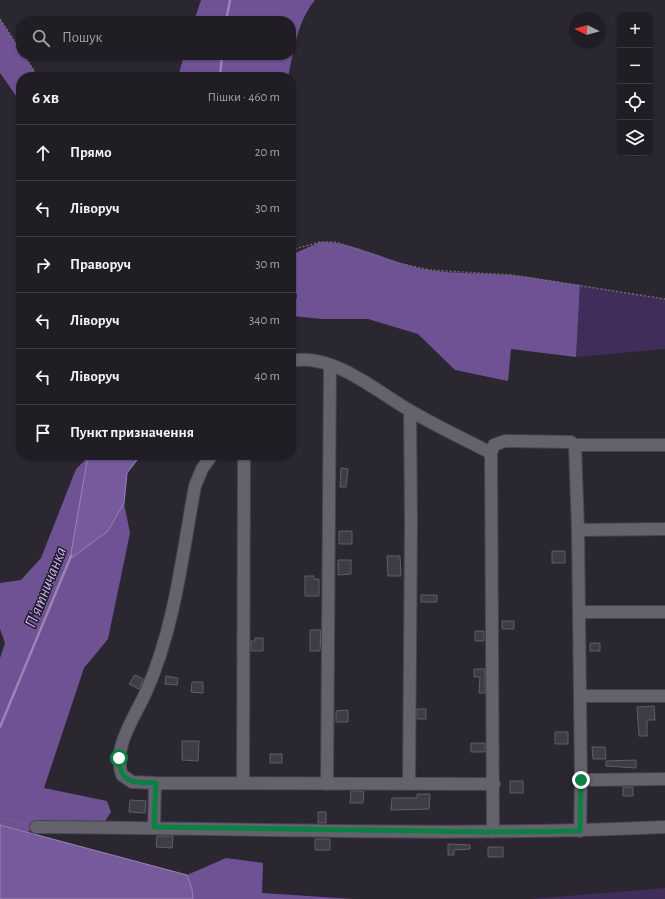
<!DOCTYPE html>
<html lang="uk">
<head>
<meta charset="utf-8">
<style>
  :root { --surface:#201d25; --page:#2d2a32; --text:#f1f3f6; --muted:#a2a2a7; --line:#3d3b42 }
  body { margin:0; font-family:"Alegreya Sans",sans-serif; background:var(--page); color:var(--text) }
  .controls { position:absolute; right:12px; top:12px; display:grid; overflow:hidden; border-radius:8px; box-shadow:0 1px 3px #0004 }
  .controls button { width:36px; height:36px; display:grid; place-items:center; padding:0; border:0; border-bottom:1px solid var(--line); background:var(--surface); color:var(--text); font:20px sans-serif }
  .compass { position:absolute; left:569px; top:12px; width:36px; height:36px; border-radius:50%; background:var(--surface); box-shadow:0 1px 3px #0004; rotate:275deg }
  .stop { position:absolute; width:12px; height:12px; margin:-9px; border:3px solid #0b8043; border-radius:50%; background:#fff }
  .stop.end { background:#0b8043; border-color:#fff; box-shadow:0 1px 4px #0008 }
  .list { margin:0; padding:0; list-style:none }
  h2 { display:flex; justify-content:space-between; align-items:center; height:52px; margin:0; padding:0 16px; font-size:17px }
  h2 small { font-size:13px; font-weight:400; color:var(--muted) }
  .list li { display:grid; grid-template-columns:26px 1fr auto; gap:12px; align-items:center; box-sizing:border-box; height:56px; padding:0 16px; border-top:1px solid var(--line) }
  .list b { display:block; font-size:15px; white-space:nowrap }
  .list em { font-size:13px; font-style:normal; color:var(--muted) }
  .icon { flex:none; width:22px; height:22px; fill:none; stroke:currentColor; stroke-width:2; stroke-linecap:round; stroke-linejoin:round }
  .map { position:relative; flex:none; width:665px; height:899px; overflow:hidden }
  .search { position:absolute; background:var(--surface); box-shadow:0 1px 3px #0004; left:16px; top:16px; width:280px; height:44px; display:flex; align-items:center; gap:10px; box-sizing:border-box; padding:0 14px; border-radius:16px; color:var(--muted); font-size:15px }
  .panel { position:absolute; background:var(--surface); box-shadow:0 1px 3px #0004; left:16px; top:72px; width:280px; height:388px; border-radius:16px }
  .map>svg:first-child { display:block }
</style>
</head>
<body>
<div class="map">
<svg width="665" height="899" viewBox="0 0 665 899">
  <rect width="100%" height="100%" fill="#2a2731"/>
  <path fill="#402d59" d="M580 285 665 299V349L576 357Z
    M665 888V899H530Z"/>
  <path fill="#6e5294" d="M201 0H315C297 22 294 50 288 77H178L184 55H291V21H194Z
    M0 19 21 51V55H24L38 77H21V103L0 73Z
    M320 242C352 240 395 265 429 270 455 274 483 273 510 275 534 277 557 282 580 285L576 357 511 349 508 381 455 370 418 334 368 319H322L292 316 297 296 291 274V255Z
    M88 457 81 495 108 531 124 503 130 533 108 639 84 668 44 788 107 801 111 812 105 821 97 824 36 827 28 832 0 825V658L5 643 0 629V583L21 580 41 558 76 469Z
    M226 858 263 863 262 893 354 899H193L192 889 187 875Z"/>
  <path fill="#765a9c" stroke="#9984b5" d="M88 455H141L127 473 124 503 108 531 70 559Z
    M0 825 187 875 192 889 193 899H0Z"/>
  <g fill="none" stroke-linecap="round" stroke-linejoin="round">
    <path stroke="#9984b5" stroke-width="2.5" d="M226 21 230 0
      M220 77 222 55
      M0 727 71 556"/>
  </g>
  <path fill="#403c47" stroke="#615d69" d="M341 468 348 469 346 487H340Z
    M339 531H352V544H339Z
    M552 551H565V563H552Z
    M387 556H400L401 576H388Z
    M338 560H351V574L338 575Z
    M305 576H314V579H319V596H305Z
    M421 595H437V602H421Z
    M502 621H514V629H502Z
    M310 630H321L320 651H310Z
    M475 631H484V641H475Z
    M255 638H263V651H251V641H255Z
    M590 643H600V651H590Z
    M474 669H485V693H479L480 677H474Z
    M135 675 143 679 139 689 129 684Z
    M166 676 178 678 177 685 165 684Z
    M192 682H203V693L191 692Z
    M654 706 655 720H647V736H639L637 707Z
    M417 709H426V719H417Z
    M348 710V722H336V711Z
    M555 732H568V744H555Z
    M182 741H199L198 761 182 760Z
    M471 743H485V752H471Z
    M592 747H605L606 759H593Z
    M270 754H282V763H270Z
    M636 760V768L606 766V761Z
    M510 781H523V793H510Z
    M623 787H633V796H623Z
    M351 791H364L363 803H350Z
    M417 794H430L429 809 391 810 392 798H417Z
    M130 800 146 801 145 813 129 812Z
    M318 812H326V823H318Z
    M157 836H173L172 848 156 847Z
    M315 839H330V850H315Z
    M448 844 470 845V849L454 850V855H448Z
    M488 847H503V857H488Z"/>
  <g fill="none" stroke-linecap="round" stroke-linejoin="round">
    <g stroke="#47444b" stroke-width="14">
      <path id="minor" d="M291 361C332 352 376 391 409 410 436 426 464 439 491 453L494 445 505 441 571 442 575 445 578 530 581 780 580 831
        M575 445H665
        M491 453 493 832
        M212 455 202 469 195 486C182 556 175 627 146 692 135 717 112 747 122 775L132 782 155 783 494 784
        M578 530 665 529
        M579 612H665
        M580 696H665
        M581 780 665 779
        M243 783 244 455
        M327 784 330 365
        M409 784 411 521 410 411
        M36 827C246 828 456 837 665 827
        M154 827 155 783"/>
    </g>
    <path stroke="#6f6c75" stroke-width="1.5" stroke-dasharray="2 2" stroke-linecap="butt" d="M0 19 21 51
      M24 55 38 77
      M291 250 320 242H336L393 262 430 270 512 275 665 299
      M0 818 27 824"/>
    <use href="#minor" stroke="#66626d" stroke-width="12"/>
  </g>
  <g fill="none" stroke-linecap="round" stroke-linejoin="round">
    <path stroke="#0b8043" stroke-width="5" d="M119 758C120 785 134 782 156 783L154 827 493 832 580 831 581 780"/>
  </g>
  <g text-anchor="middle" stroke-width="3" stroke-linejoin="round" paint-order="stroke">
    <g font-size="17" font-style="italic" fill="#cfb1fb" stroke="#211d27">
      <text transform="translate(45 587) rotate(-68)" y="6">П'ятничанка</text>
    </g>
  </g>
</svg>
<div class="controls">
<button>+</button>
<button>−</button>
<button><svg class="icon" aria-label="locate" viewBox="0 0 24 24"><circle cx="12" cy="12" r="6"/><path d="M12 2v4M12 18v4M2 12h4M18 12h4"/></svg></button>
<button><svg class="icon" aria-label="layers" viewBox="0 0 24 24"><path d="M12 4l9 5-9 5-9-5zM3 14l9 5 9-5"/></svg></button>
</div>
<svg class="compass" viewBox="-18 -18 36 36"><path d="M0-13l5 13h-10z" fill="#e53935"/><path d="M0 13l5-13h-10z" fill="#a2a2a7"/></svg>
<div class="stop" style="left:119px;top:758px"></div>
<div class="stop end" style="left:581px;top:780px"></div>
<div class="search"><svg class="icon" aria-label="search" viewBox="0 0 24 24"><circle cx="10" cy="10" r="6"/><path d="M15 15l6 6"/></svg>Пошук</div>
<section class="panel">
<h2>6 хв<small>Пішки · 460 m</small></h2>
<ul class="list">
<li><svg class="icon" aria-label="ahead" viewBox="0 0 24 24"><path d="M12 20V5M6 11l6-6 6 6"/></svg><div><b>Прямо</b></div><em>20 m</em></li>
<li><svg class="icon" aria-label="left" viewBox="0 0 24 24"><path d="M17 20v-9H6M10 6l-5 5 5 5"/></svg><div><b>Ліворуч</b></div><em>30 m</em></li>
<li><svg class="icon" aria-label="right" viewBox="0 0 24 24"><path d="M7 20v-9h11M14 6l5 5-5 5"/></svg><div><b>Праворуч</b></div><em>30 m</em></li>
<li><svg class="icon" aria-label="left" viewBox="0 0 24 24"><path d="M17 20v-9H6M10 6l-5 5 5 5"/></svg><div><b>Ліворуч</b></div><em>340 m</em></li>
<li><svg class="icon" aria-label="left" viewBox="0 0 24 24"><path d="M17 20v-9H6M10 6l-5 5 5 5"/></svg><div><b>Ліворуч</b></div><em>40 m</em></li>
<li><svg class="icon" aria-label="arrive" viewBox="0 0 24 24"><path d="M6 21V4h12l-3 4 3 4H6"/></svg><div><b>Пункт призначення</b></div></li>
</ul>
</section>
</div>
</body>
</html>
